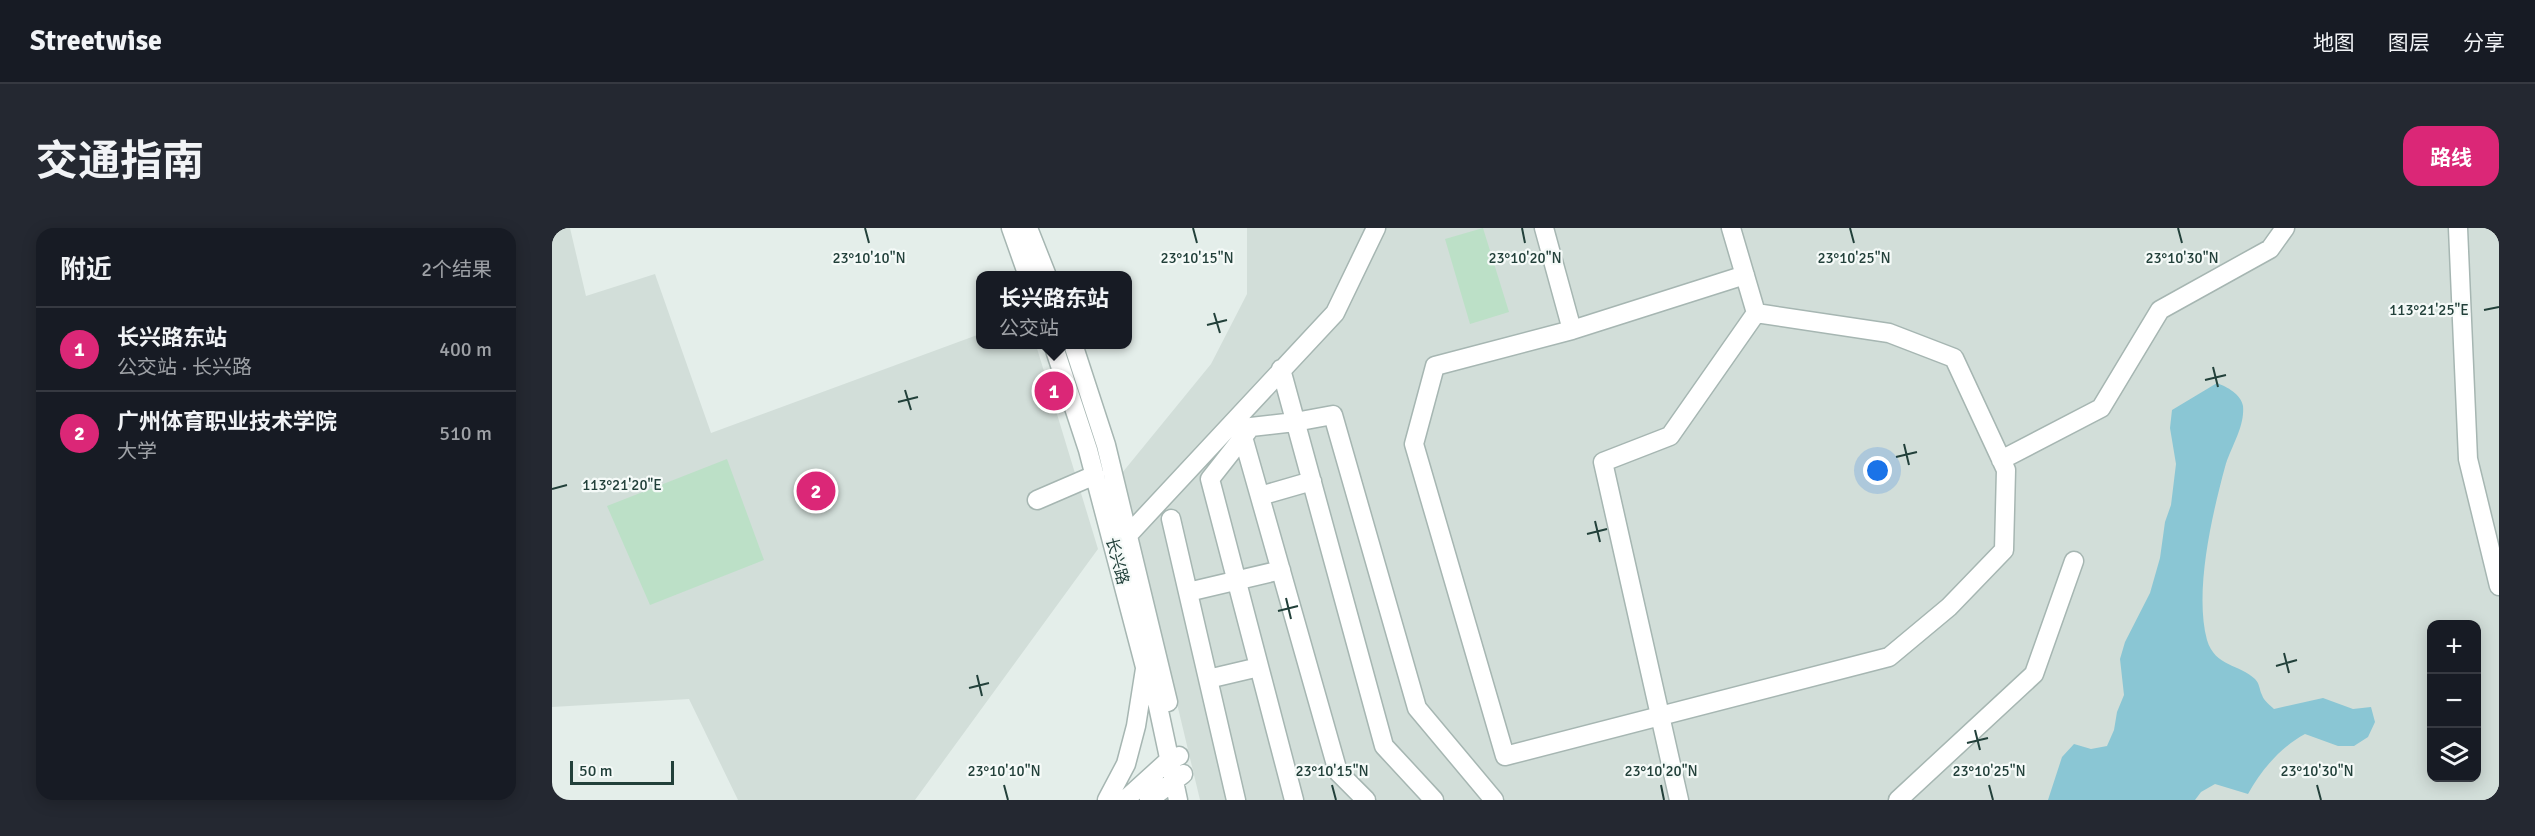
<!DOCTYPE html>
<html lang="zh">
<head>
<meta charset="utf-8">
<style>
  :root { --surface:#171b24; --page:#242831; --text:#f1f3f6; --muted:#9ea1a6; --line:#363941; --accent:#db2777 }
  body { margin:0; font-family:Signika,"Noto Sans SC",sans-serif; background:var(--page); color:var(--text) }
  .controls { position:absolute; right:18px; bottom:18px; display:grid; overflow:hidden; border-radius:12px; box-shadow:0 3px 15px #0003 }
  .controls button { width:54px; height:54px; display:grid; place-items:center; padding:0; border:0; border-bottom:2px solid var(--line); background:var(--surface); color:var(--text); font:30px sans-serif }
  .scale { position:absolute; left:18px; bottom:15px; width:104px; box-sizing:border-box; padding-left:6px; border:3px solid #22403a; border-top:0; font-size:16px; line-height:21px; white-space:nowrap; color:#22403a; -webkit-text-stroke:4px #f5faf8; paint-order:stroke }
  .you { position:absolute; left:1326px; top:243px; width:21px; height:21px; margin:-15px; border:4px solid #fff; border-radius:50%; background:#1a73e8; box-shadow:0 0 0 9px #1a73e833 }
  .badge { display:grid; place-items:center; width:39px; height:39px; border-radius:50%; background:var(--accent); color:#fff; font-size:20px; font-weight:700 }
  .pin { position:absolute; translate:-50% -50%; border:3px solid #fff; box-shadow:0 2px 6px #0006 }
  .popup { position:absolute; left:424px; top:43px; width:156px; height:78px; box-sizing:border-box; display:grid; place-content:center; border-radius:12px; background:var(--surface); filter:drop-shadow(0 2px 4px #0005); font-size:20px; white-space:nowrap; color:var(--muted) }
  .popup b { font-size:22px; color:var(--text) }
  .popup::after { content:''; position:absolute; left:50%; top:100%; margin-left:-12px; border:12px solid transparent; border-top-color:var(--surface) }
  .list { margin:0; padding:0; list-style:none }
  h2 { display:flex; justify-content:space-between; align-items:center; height:78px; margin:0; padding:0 24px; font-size:26px }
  h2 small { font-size:20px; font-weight:400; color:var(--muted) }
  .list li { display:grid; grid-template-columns:39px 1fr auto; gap:18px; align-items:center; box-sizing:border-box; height:84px; padding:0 24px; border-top:2px solid var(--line) }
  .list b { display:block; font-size:22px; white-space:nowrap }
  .list p { margin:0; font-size:20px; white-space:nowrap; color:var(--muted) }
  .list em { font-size:20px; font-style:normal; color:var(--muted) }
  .icon { flex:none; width:33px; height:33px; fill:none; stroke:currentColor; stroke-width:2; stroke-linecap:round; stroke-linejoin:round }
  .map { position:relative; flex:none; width:1947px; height:572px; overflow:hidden; border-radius:18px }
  header { display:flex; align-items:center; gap:36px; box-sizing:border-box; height:84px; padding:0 30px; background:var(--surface); border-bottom:2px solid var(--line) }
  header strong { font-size:28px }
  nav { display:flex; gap:33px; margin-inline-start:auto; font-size:21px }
  .intro { display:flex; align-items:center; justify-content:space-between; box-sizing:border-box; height:144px; padding:0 36px }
  h1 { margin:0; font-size:42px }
  .button { padding:15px 27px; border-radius:18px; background:var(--accent); color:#fff; font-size:21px; font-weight:700 }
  main { display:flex; gap:36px; padding:0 36px }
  aside { flex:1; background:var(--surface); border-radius:18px; box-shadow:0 3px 15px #0003 }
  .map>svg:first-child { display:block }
</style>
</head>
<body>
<header>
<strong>Streetwise</strong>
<nav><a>地图</a><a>图层</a><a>分享</a></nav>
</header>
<div class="intro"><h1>交通指南</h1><a class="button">路线</a></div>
<main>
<aside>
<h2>附近<small>2个结果</small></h2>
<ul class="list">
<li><span class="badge">1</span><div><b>长兴路东站</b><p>公交站 · 长兴路</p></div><em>400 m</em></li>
<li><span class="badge">2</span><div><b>广州体育职业技术学院</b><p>大学</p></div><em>510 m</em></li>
</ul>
</aside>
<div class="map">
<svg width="1947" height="572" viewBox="0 0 1947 572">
  <rect width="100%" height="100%" fill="#e4eeea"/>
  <path fill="#d2ded9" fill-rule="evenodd" d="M0 0H18L34 68 103 46 159 205 428 106V116L484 117 546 321 363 572H186L137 471 0 479Z
    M695 0H1947V572H648L570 245 659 136 695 66ZM1880 397H1924V550H1880Z"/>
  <path fill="#bce0c7" d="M931 0 957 84 918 96 893 11Z
    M175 231 212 332 98 377 55 278Z"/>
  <path fill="#8ac6d4" d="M1665 155C1675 159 1689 166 1691 178 1693 199 1678 220 1673 239 1660 287 1642 364 1655 412 1663 439 1688 436 1703 451 1708 456 1707 461 1710 467 1712 473 1718 477 1722 481L1771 470 1801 481 1819 479 1823 494 1816 509 1802 518H1786L1753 506C1729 519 1709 542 1696 566L1663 556 1649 564 1643 572H1496L1510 529 1522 516 1539 521 1555 518 1562 502 1565 484 1572 467 1568 431 1573 414 1598 365 1608 330 1613 294 1619 277 1624 236 1618 200 1620 182Z"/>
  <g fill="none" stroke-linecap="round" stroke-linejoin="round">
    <g stroke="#a6b6b2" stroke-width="21">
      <path id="minor" d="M459 0 476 48
        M476 0 495 48
        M992 0 1020 102
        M1179 0 1204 85 1337 105 1402 130 1454 242 1452 322 1397 379 1337 429 953 528 862 216 883 138 1020 102 1193 47
        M1906 0 1916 231 1947 358
        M501 116 536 222 593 439 603 464 626 572
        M521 116 554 217 616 474
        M729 141 832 518 882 572
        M691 209 786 544 814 572
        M1449 232 1549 180 1608 82 1718 21 1733 0
        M708 268 760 253
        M485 272 543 247
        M619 291 684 572
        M569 311 576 307 783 85 824 0
        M636 364 729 342
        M656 451 707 439
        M555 572 574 536 584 498 593 441
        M573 572 617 532 627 528
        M597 572 631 546
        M742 572 658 251 699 199 743 194 781 187 865 480 942 572
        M1127 572 1051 234 1118 208 1204 85
        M1346 572 1482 446 1522 333"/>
    </g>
    <use href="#minor" stroke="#fff" stroke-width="18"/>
  </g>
  <path fill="none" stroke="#22403a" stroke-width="2" d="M313 0 317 15M641 0 645 15M970 0 973 15M1298 0 1302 15M1626 0 1630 15M1932 82 1947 79M662 85 668 105M655 97 675 92M1661 139 1666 159M1653 152 1674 147M353 162 359 182M346 174 366 169M1352 216 1357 237M1344 229 1365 224M0 261 15 257M1043 293 1048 314M1035 306 1055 301M734 370 739 391M726 383 746 378M1732 425 1737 445M1724 438 1745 432M425 447 430 468M417 460 437 455M1423 502 1428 522M1415 515 1436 510M452 557 456 572M780 557 784 572M1109 557 1112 572M1437 557 1441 572M1765 557 1769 572"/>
  <g text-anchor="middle" stroke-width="4.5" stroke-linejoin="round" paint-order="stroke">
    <g font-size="16" fill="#22403a" stroke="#f5faf8">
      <text transform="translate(566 333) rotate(75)" y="6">长兴路</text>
    </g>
  </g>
  <g font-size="15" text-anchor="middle" fill="#22403a" stroke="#f5faf8" stroke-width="4.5" stroke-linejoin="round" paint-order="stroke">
    <text x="317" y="35">23°10'10"N</text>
    <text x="645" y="35">23°10'15"N</text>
    <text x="973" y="35">23°10'20"N</text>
    <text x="1302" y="35">23°10'25"N</text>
    <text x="1630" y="35">23°10'30"N</text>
    <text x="1877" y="87">113°21'25"E</text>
    <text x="70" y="262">113°21'20"E</text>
    <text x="452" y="548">23°10'10"N</text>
    <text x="780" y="548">23°10'15"N</text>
    <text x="1109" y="548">23°10'20"N</text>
    <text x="1437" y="548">23°10'25"N</text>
    <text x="1765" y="548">23°10'30"N</text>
  </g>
</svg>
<div class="controls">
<button>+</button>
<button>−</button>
<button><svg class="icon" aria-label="layers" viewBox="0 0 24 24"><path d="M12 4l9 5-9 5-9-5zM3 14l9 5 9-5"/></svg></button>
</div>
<div class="scale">50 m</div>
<div class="you"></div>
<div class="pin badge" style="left:502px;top:163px">1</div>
<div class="popup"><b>长兴路东站</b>公交站</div>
<div class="pin badge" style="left:264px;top:263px">2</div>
</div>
</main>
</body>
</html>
